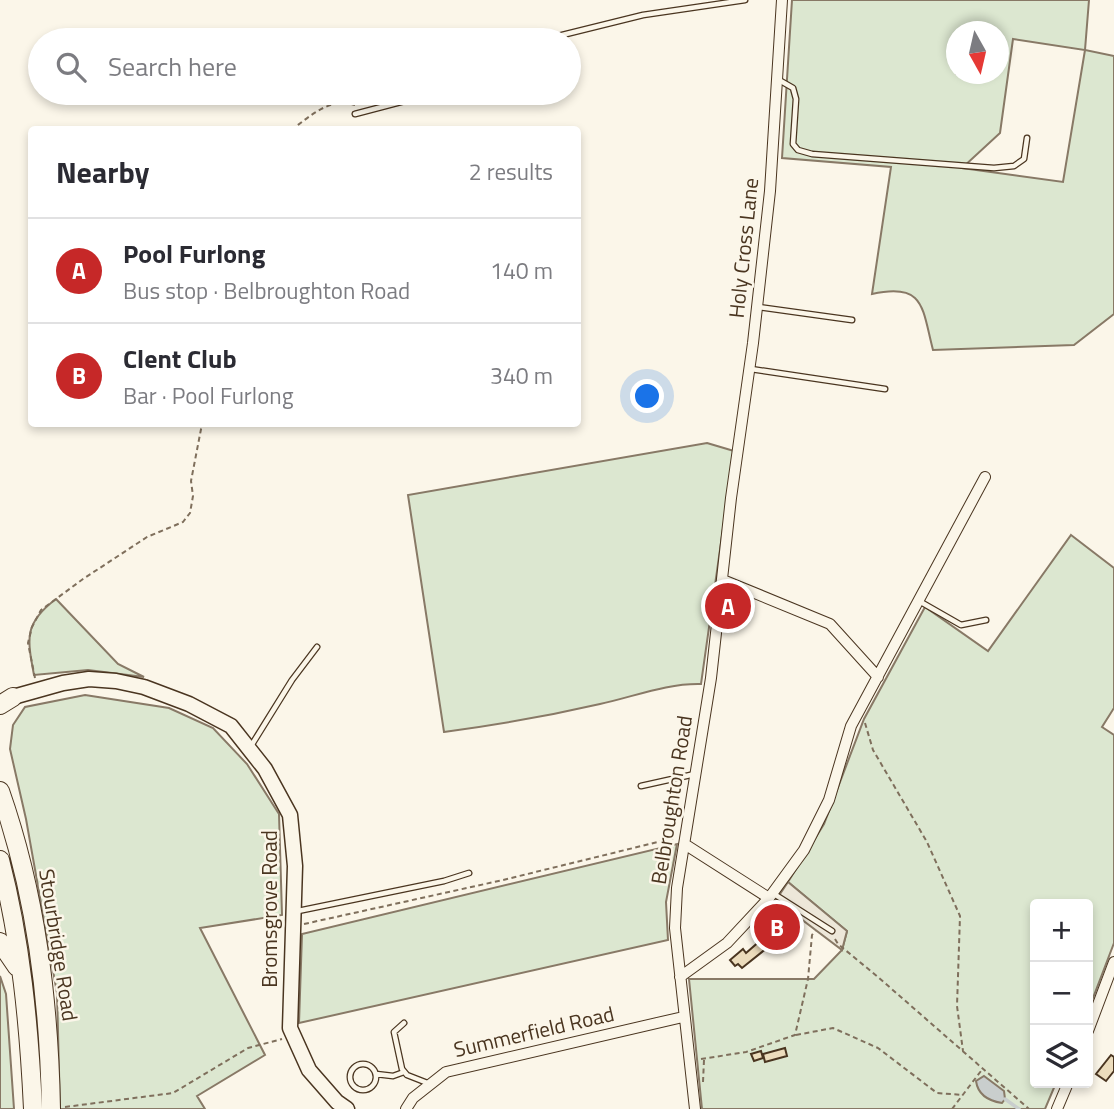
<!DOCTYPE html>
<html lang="en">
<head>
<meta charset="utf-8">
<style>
  :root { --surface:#fff; --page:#f2f2f3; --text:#2b2b33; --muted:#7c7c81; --line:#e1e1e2; --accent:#c62828 }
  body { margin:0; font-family:"Titillium Web",sans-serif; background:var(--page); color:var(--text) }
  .controls { position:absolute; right:21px; bottom:21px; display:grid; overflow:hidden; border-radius:7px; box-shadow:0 4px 10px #0003 }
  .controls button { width:63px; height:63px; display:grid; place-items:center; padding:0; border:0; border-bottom:2px solid var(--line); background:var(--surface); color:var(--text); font:35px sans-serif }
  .compass { position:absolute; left:946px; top:21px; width:63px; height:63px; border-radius:50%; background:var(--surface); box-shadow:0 4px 10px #0003; rotate:172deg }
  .you { position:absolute; left:648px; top:397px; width:24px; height:24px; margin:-18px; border:5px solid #fff; border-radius:50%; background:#1a73e8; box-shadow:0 0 0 10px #1a73e833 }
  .badge { display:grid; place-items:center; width:46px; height:46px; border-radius:50%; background:var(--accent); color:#fff; font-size:23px; font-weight:700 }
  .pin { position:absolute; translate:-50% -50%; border:4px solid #fff; box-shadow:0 2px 7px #0006 }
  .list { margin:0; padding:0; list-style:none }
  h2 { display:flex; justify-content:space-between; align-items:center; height:91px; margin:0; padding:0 28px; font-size:30px }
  h2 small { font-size:23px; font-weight:400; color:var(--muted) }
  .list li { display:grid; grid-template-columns:46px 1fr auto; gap:21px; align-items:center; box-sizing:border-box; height:105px; padding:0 28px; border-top:2px solid var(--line) }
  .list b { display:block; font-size:26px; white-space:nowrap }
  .list p { margin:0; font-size:23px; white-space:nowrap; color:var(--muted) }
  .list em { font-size:23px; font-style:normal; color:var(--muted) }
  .icon { flex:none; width:38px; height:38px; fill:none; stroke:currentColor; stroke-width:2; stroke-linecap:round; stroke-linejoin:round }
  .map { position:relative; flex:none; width:1114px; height:1109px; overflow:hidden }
  .search { position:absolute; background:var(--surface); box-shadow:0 4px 10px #0003; left:28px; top:28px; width:553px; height:77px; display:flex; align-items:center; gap:18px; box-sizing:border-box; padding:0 24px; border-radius:38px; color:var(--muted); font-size:26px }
  .panel { position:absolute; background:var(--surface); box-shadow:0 4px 10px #0003; left:28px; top:126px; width:553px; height:301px; border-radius:7px }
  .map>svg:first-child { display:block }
</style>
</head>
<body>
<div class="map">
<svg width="1114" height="1109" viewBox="0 0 1114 1109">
  <rect width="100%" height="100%" fill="#fbf6e9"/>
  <path fill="#dce7d0" stroke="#887966" stroke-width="2" fill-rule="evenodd" d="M792 0H1089L1085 50 1114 56V314L1074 345 933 350C922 308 925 282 872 294L891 167 782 158ZM956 32H998V74H956ZM1013 39 1085 50 1063 182 962 168 1000 133Z
    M707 443 734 451 701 684C667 683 633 697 600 704 548 716 497 725 444 732L408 495Z
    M1071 535 1114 568V708L1102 727 1114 735V943L1088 1011V904H1035V1083H1056L1045 1109H702L689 979H814L842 950 847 931 788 882 824 824 864 719 925 607 988 651Z
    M56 599 118 664 144 677 88 670 34 675C27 638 24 623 56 599Z
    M85 695 169 708 213 728 247 764 279 814 282 915 200 928 265 1055 197 1096 205 1109H60L57 993 26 819 10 749 13 725 25 707Z
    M677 844 666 902 668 940 299 1023 302 934Z
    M0 976 6 994 14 1109H0Z"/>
  <path fill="#ede7d9" stroke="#887966" stroke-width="2" d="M788 882 847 931 842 950 776 900Z"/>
  <path fill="#c9cecd" stroke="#887966" stroke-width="2" d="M984 1076 1004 1091 1005 1099 1002 1103C989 1101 978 1095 976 1081Z"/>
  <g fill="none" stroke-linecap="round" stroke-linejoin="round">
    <path stroke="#c9cecd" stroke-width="3.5" d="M1005 1099 1019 1109"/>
  </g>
  <path fill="#ecdcbc" stroke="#4a3520" stroke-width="2" d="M777 910 793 924 788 930 793 935 782 948 760 929Z
    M761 940 767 948 742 968 738 964 735 966 730 960 743 949 746 953Z
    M785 1048 787 1056 765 1062 763 1054Z
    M761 1051 763 1058 754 1061 751 1054Z
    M1111 1055 1114 1057V1071L1106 1081 1096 1074Z"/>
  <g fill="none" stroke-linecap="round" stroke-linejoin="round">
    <g stroke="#4a3520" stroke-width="7">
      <path id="lane" d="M542 40 643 15 745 0
        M779 80 793 88 796 99 793 144 798 150 812 154 994 168 1014 166 1024 159 1027 138
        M355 114 435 93
        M758 307 852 320
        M751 369 885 389
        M919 601 961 625 986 620
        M251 746 292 680 317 647
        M641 786 695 774
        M774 894 832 931
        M298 911 444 881 469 873
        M404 1023 394 1032 402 1069 407 1075 430 1084
        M350 1077a13 13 0 1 1 26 0a13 13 0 1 1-26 0Z
        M376 1074 393 1076 404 1072"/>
    </g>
    <g stroke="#4a3520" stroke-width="12">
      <path id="street" d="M723 580 830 624 878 677
        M686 845 769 898
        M680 977 727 943 769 898 804 850 829 800 851 726 985 477
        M1088 1031 1114 962
        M406 1109 413 1098 446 1072 683 1017
        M695 1109 675 928 677 888 711 678 731 498 753 343 770 191 782 0
        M1057 1109 1068 1083"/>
    </g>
    <g stroke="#4a3520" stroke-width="17">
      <path id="secondary" d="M13 697 63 683 89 679 116 681 144 687 189 704 231 726 265 769 290 815 295 866 290 1028 309 1070 337 1102 347 1109"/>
    </g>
    <g stroke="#4a3520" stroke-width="20">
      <path id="highway" d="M0 705 13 697
        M0 791C36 894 49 1000 51 1109
        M0 860C21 941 29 1025 33 1109
        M0 942 17 967"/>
    </g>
    <path stroke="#7f6f5c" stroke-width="2" stroke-dasharray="5 3.5" stroke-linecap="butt" d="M291 130C311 116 329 97 355 105
      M35 678 28 643 32 627 41 610 83 579 147 537 183 522 190 513 193 496 191 481 202 424
      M865 723 873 750 927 842 960 916 957 1006 963 1051
      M304 924 503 880 674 838
      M835 939 838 944 878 977 1029 1109
      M796 1035 833 1028 878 1048 937 1093 963 1095
      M701 1059 746 1052 795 1035 808 979 812 935 815 931
      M703 1082 704 1060
      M65 1107 173 1093 248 1048 282 1039
      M952 1109 981 1071"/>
    <use href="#lane" stroke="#fbf6e9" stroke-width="4.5"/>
    <use href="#street" stroke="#fbf6e9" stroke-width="10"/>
    <use href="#secondary" stroke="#fbf6e9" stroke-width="14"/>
    <use href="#highway" stroke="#fbf6e9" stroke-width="18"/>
  </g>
  <g text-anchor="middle" stroke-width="5" stroke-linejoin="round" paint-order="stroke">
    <g font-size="21" fill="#4a3520" stroke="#fbf6e9">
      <text transform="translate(744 248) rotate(-84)" y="7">Holy Cross Lane</text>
      <text transform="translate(672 800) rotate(-81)" y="7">Belbroughton Road</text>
      <text transform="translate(270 909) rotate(-90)" y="7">Bromsgrove Road</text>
      <text transform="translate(58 945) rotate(81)" y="7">Stourbridge Road</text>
      <text transform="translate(534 1032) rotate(-13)" y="7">Summerfield Road</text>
    </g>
  </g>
</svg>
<div class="controls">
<button>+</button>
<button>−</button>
<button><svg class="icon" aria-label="layers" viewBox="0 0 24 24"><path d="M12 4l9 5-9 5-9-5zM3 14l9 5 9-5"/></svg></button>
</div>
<svg class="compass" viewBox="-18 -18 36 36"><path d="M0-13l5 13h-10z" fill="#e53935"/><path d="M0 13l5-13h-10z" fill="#7c7c81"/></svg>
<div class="you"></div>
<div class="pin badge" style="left:728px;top:606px">A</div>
<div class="pin badge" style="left:777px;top:927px">B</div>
<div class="search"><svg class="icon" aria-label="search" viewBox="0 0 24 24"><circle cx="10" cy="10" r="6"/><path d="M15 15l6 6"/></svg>Search here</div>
<section class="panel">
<h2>Nearby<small>2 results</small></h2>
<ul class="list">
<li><span class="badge">A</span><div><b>Pool Furlong</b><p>Bus stop · Belbroughton Road</p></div><em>140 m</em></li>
<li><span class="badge">B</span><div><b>Clent Club</b><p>Bar · Pool Furlong</p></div><em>340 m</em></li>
</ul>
</section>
</div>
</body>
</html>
